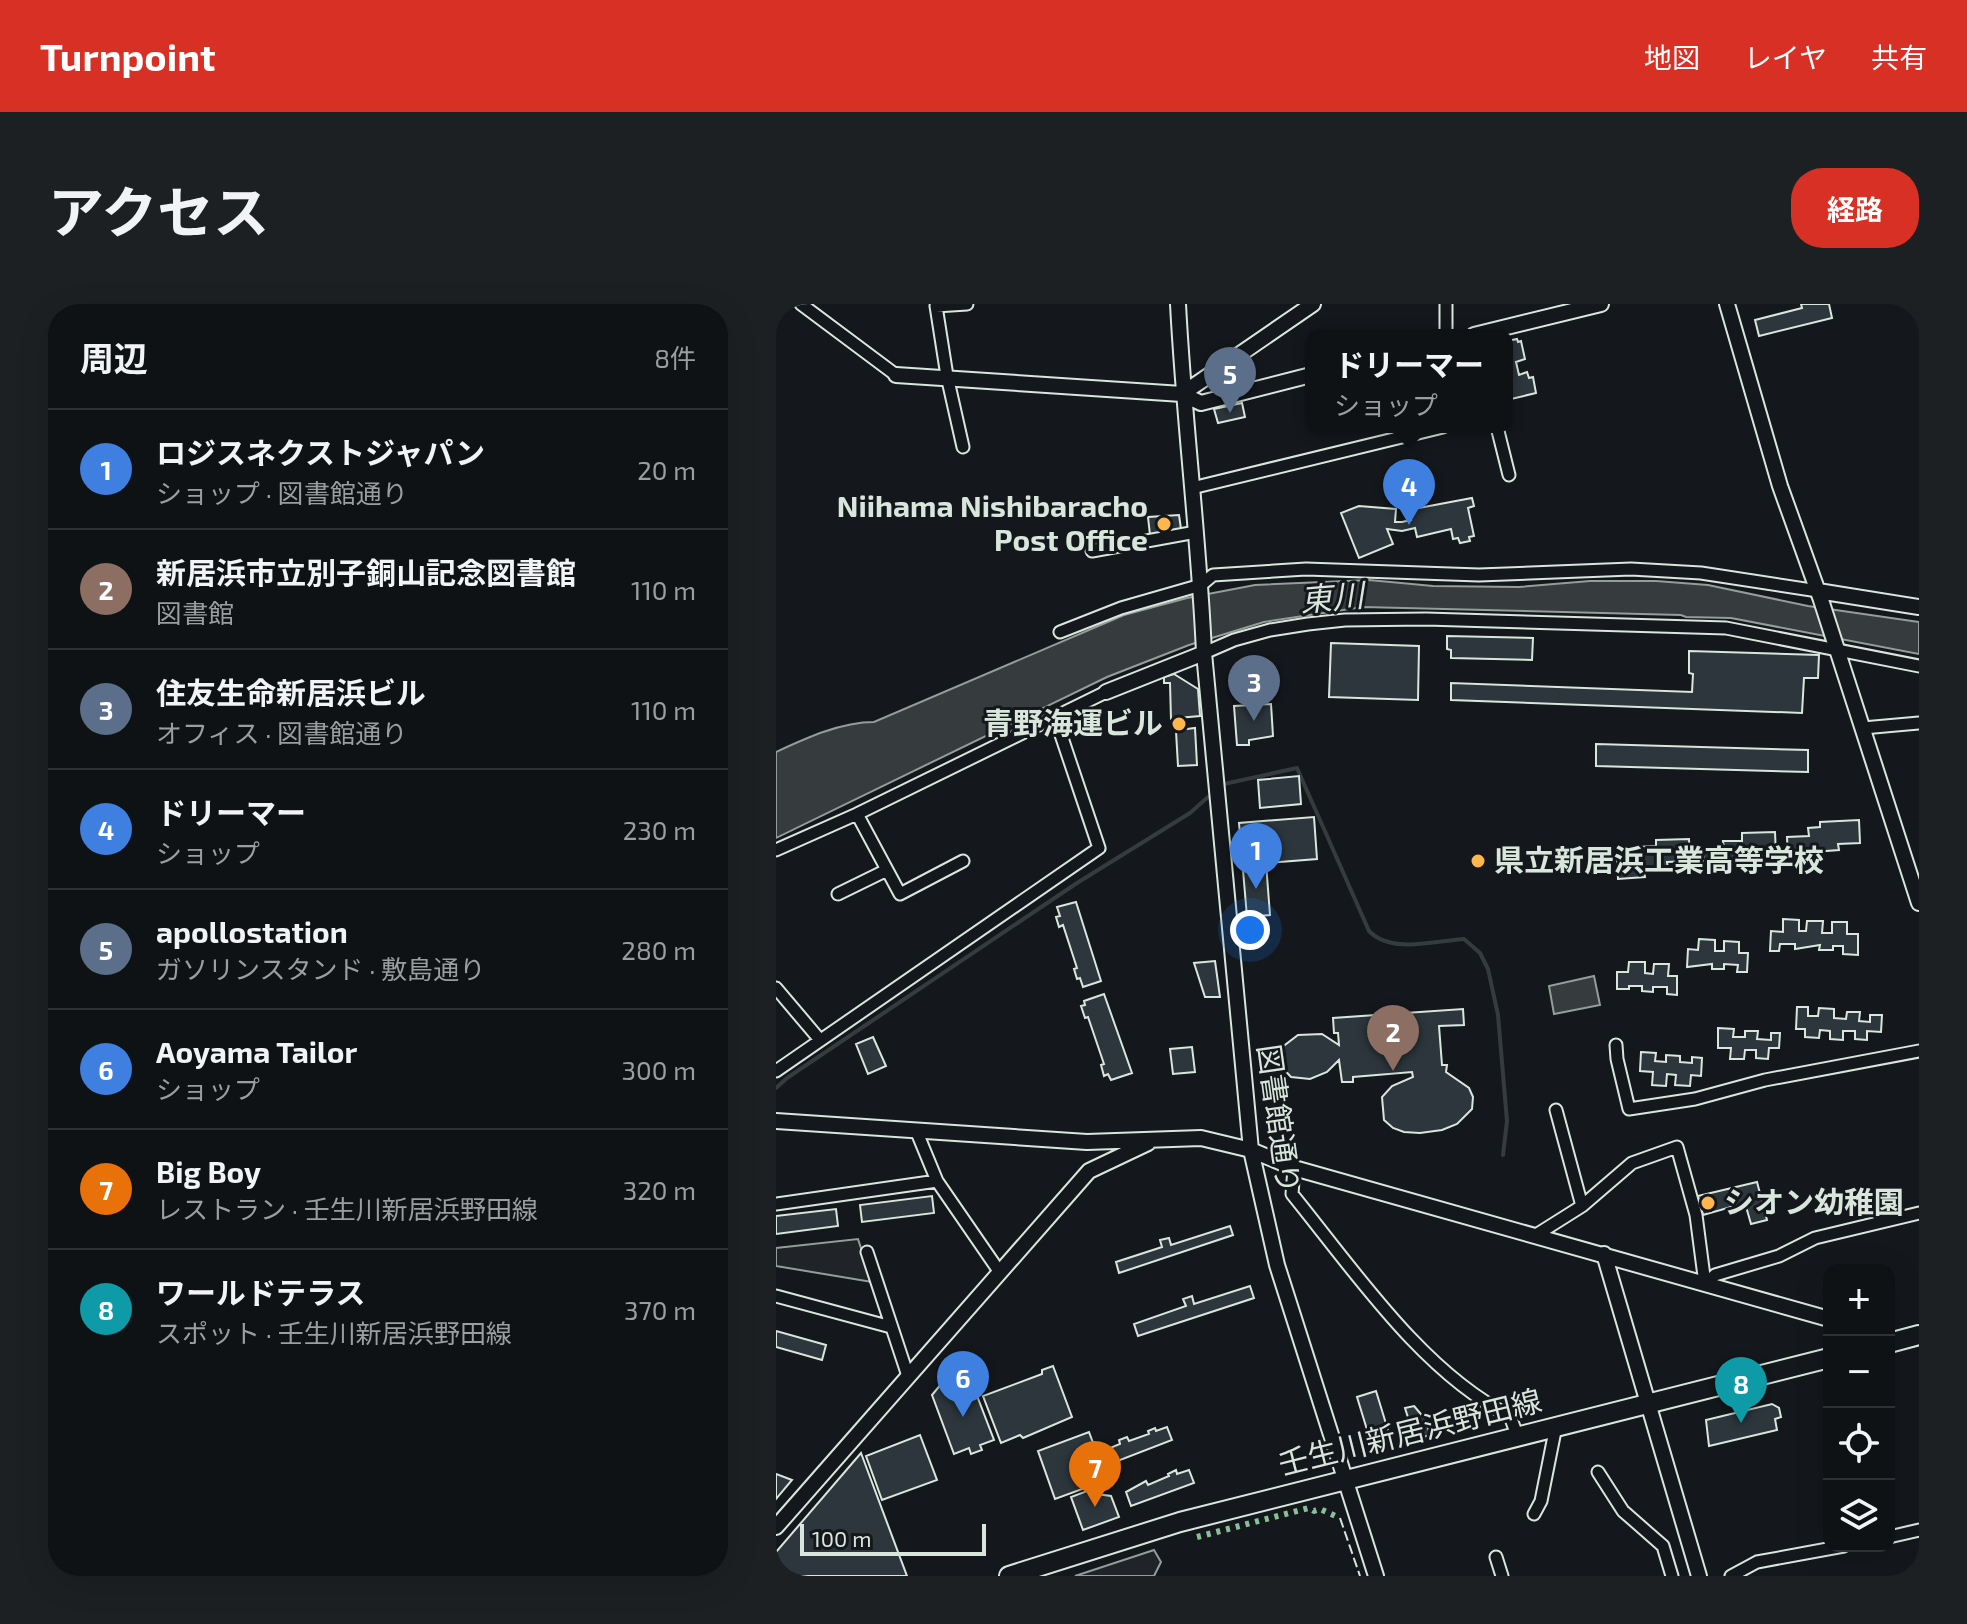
<!DOCTYPE html>
<html lang="ja">
<head>
<meta charset="utf-8">
<style>
  :root { --surface:#0f1215; --page:#1d2022; --text:#f1f3f6; --muted:#9b9ea0; --line:#2f3234; --accent:#d93025 }
  body { margin:0; font-family:"Exo 2","Noto Sans JP",sans-serif; background:var(--page); color:var(--text) }
  .controls { position:absolute; right:24px; bottom:24px; display:grid; overflow:hidden; border-radius:16px; box-shadow:0 8px 32px #0002 }
  .controls button { width:72px; height:72px; display:grid; place-items:center; padding:0; border:0; border-bottom:2px solid var(--line); background:var(--surface); color:var(--text); font:40px sans-serif }
  .scale { position:absolute; left:24px; bottom:20px; width:186px; box-sizing:border-box; padding-left:8px; border:4px solid #d8e6dc; border-top:0; font-size:22px; line-height:28px; white-space:nowrap; color:#d8e6dc; -webkit-text-stroke:6px #14181c; paint-order:stroke }
  .you { position:absolute; left:474px; top:626px; width:28px; height:28px; margin:-20px; border:6px solid #fff; border-radius:50%; background:#1a73e8; box-shadow:0 0 0 12px #1a73e833 }
  .badge { display:grid; place-items:center; width:52px; height:52px; border-radius:50%; background:var(--accent); color:#fff; font-size:26px; font-weight:700 }
  .pin { position:absolute; translate:-50% -66px; filter:drop-shadow(0 2px 4px #0008) }
  .pin::after { content:''; position:absolute; top:42px; width:28px; height:24px; background:inherit; clip-path:polygon(0 0,100% 0,50% 100%) }
  .popup { position:absolute; left:529px; top:25px; width:208px; height:104px; box-sizing:border-box; display:grid; place-content:center; border-radius:16px; background:var(--surface); filter:drop-shadow(0 2px 6px #0005); font-size:26px; white-space:nowrap; color:var(--muted) }
  .popup b { font-size:30px; color:var(--text) }
  .popup::after { content:''; position:absolute; left:50%; top:100%; margin-left:-16px; border:16px solid transparent; border-top-color:var(--surface) }
  .list { margin:0; padding:0; list-style:none }
  h2 { display:flex; justify-content:space-between; align-items:center; height:104px; margin:0; padding:0 32px; font-size:34px }
  h2 small { font-size:26px; font-weight:400; color:var(--muted) }
  .list li { display:grid; grid-template-columns:52px 1fr auto; gap:24px; align-items:center; box-sizing:border-box; height:120px; padding:0 32px; border-top:2px solid var(--line) }
  .list b { display:block; font-size:30px; white-space:nowrap }
  .list p { margin:0; font-size:26px; white-space:nowrap; color:var(--muted) }
  .list em { font-size:26px; font-style:normal; color:var(--muted) }
  .icon { flex:none; width:44px; height:44px; fill:none; stroke:currentColor; stroke-width:2; stroke-linecap:round; stroke-linejoin:round }
  .map { position:relative; flex:none; width:1143px; height:1272px; overflow:hidden; border-radius:32px }
  header { display:flex; align-items:center; gap:48px; box-sizing:border-box; height:112px; padding:0 40px; background:var(--accent); color:#fff }
  header strong { font-size:38px }
  nav { display:flex; gap:44px; margin-inline-start:auto; font-size:28px }
  .intro { display:flex; align-items:center; justify-content:space-between; box-sizing:border-box; height:192px; padding:0 48px }
  h1 { margin:0; font-size:56px }
  .button { padding:20px 36px; border-radius:32px; background:var(--accent); color:#fff; font-size:28px; font-weight:700 }
  main { display:flex; gap:48px; padding:0 48px }
  aside { flex:1; background:var(--surface); border-radius:32px; box-shadow:0 8px 32px #0002 }
  .map>svg:first-child { display:block }
</style>
</head>
<body>
<header>
<strong>Turnpoint</strong>
<nav><a>地図</a><a>レイヤ</a><a>共有</a></nav>
</header>
<div class="intro"><h1>アクセス</h1><a class="button">経路</a></div>
<main>
<aside>
<h2>周辺<small>8件</small></h2>
<ul class="list">
<li><span class="badge" style="background:#3f7fe0">1</span><div><b>ロジスネクストジャパン</b><p>ショップ · 図書館通り</p></div><em>20 m</em></li>
<li><span class="badge" style="background:#8d6e63">2</span><div><b>新居浜市立別子銅山記念図書館</b><p>図書館</p></div><em>110 m</em></li>
<li><span class="badge" style="background:#5c6f8a">3</span><div><b>住友生命新居浜ビル</b><p>オフィス · 図書館通り</p></div><em>110 m</em></li>
<li><span class="badge" style="background:#3f7fe0">4</span><div><b>ドリーマー</b><p>ショップ</p></div><em>230 m</em></li>
<li><span class="badge" style="background:#5c6f8a">5</span><div><b>apollostation</b><p>ガソリンスタンド · 敷島通り</p></div><em>280 m</em></li>
<li><span class="badge" style="background:#3f7fe0">6</span><div><b>Aoyama Tailor</b><p>ショップ</p></div><em>300 m</em></li>
<li><span class="badge" style="background:#e8710a">7</span><div><b>Big Boy</b><p>レストラン · 壬生川新居浜野田線</p></div><em>320 m</em></li>
<li><span class="badge" style="background:#0f9aa8">8</span><div><b>ワールドテラス</b><p>スポット · 壬生川新居浜野田線</p></div><em>370 m</em></li>
</ul>
</aside>
<div class="map">
<svg width="1143" height="1272" viewBox="0 0 1143 1272">
  <rect width="100%" height="100%" fill="#14181c"/>
  <path fill="#202428" stroke="#939e99" stroke-width="2" d="M82 935 96 978 0 962V944Z
    M378 1246 385 1258 378 1272H299Z"/>
  <path fill="#363b3e" stroke="#939e99" stroke-width="2" d="M593 276 657 282 743 283 814 277H880L932 281 1032 302 1143 318V350L955 314 910 313 905 311 587 303 488 318 413 341 331 373 0 534V448C30 434 65 418 98 418L348 311 411 294 479 281Z
    M818 672 824 701 778 710 773 682Z"/>
  <g fill="none" stroke-linecap="round" stroke-linejoin="round">
    <path stroke="#363b3e" stroke-width="4" d="M448 480 521 464 593 627C615 650 659 637 688 635L704 649 712 665 722 711 731 817 727 851
      M0 784 11 774 301 579 414 509 432 493"/>
  </g>
  <path fill="#2c363c" stroke="#d8e6dc" stroke-width="2" d="M1025 0H1053L1056 14 983 32 979 16 1026 4Z
    M741 35 742 38 745 37 749 55 740 58 743 71 751 68 753 74 757 73 760 89 731 96V37Z
    M466 99 469 113 442 119 438 105Z
    M696 194 698 202 692 204 698 232 693 233 694 237 684 239 682 234 677 235 675 225 641 233 639 224 626 227 611 225 617 240 583 254 565 209 583 202 620 205 619 218H626L635 216 632 206Z
    M403 211 405 225 374 231 372 213Z
    M671 332 757 334 756 356 675 354V346L671 345Z
    M555 339 643 342 642 396 553 393Z
    M913 347 1043 351 1042 374H1028L1026 409 675 396V379L916 388 917 370 913 369Z
    M398 370 422 385 424 412 401 414 411 425 419 424 421 461 402 462 400 427 406 426 395 415 394 379H388V373Z
    M495 400 497 432 473 436V441H461L458 402Z
    M820 440 1032 446V468L820 462Z
    M523 472 525 500 484 504 482 476Z
    M538 513 541 555 490 559 494 611 471 613 463 519Z
    M1083 516 1084 539 1062 540 1063 546 1037 548 1038 553 1012 555 1011 533 1033 532 1032 524 1044 523V518Z
    M999 528 1000 551 978 552V557L953 558V565L928 566 927 546 948 545 947 537H966V529Z
    M913 535 914 557 891 558 892 565 868 566 869 573 842 575 841 550 862 549V543L880 542V536Z
    M300 598 325 677 307 683 304 674 301 675 298 665 301 664 287 621 283 623 280 613 284 612 281 603Z
    M1007 615 1023 616V627H1030L1031 617H1047L1046 629H1056V618H1071V630H1082V651L1067 650V642H1057V646H1043L1044 641 1019 645V640H1004L1003 647H994L995 627 1007 628Z
    M923 635 939 636V647H948V637L963 638V649H972L971 668H961L962 661 948 660V665H936V660L911 663 912 645 922 646Z
    M439 657 444 693H429L418 659Z
    M853 658H869V669L877 670 878 660H893L892 672H901V691L891 690V683H877V688L866 687V682H853V685H841V668H852Z
    M328 690 356 769 335 776 332 770 328 772 325 761 328 760 312 713 309 714 305 702 309 701 308 697Z
    M1021 703H1032V712H1042L1043 704 1058 705V714L1070 715 1071 708H1084L1083 717 1094 718V711H1106L1105 728 1091 727V736L1079 735V727H1067V736L1054 735V727L1044 726 1043 734 1029 733V725H1020Z
    M687 705 688 721 663 722 666 761H671L670 768 693 784 697 793 696 805 681 820 666 826 644 829 628 828 617 824 608 816 606 793 616 782 637 773 636 768 577 773V778H566L563 756 551 768 534 775 515 773 503 760 502 749 505 744 522 731 546 730 563 741 562 729H558L557 714Z
    M942 724 958 725 957 733H969V727H982L981 735 995 736V729H1004L1003 744H993L992 755 980 754V746H969L968 755H954L955 744H942Z
    M97 733 110 762 92 770 80 740Z
    M416 743 419 768 397 770 394 745Z
    M865 748 880 749 879 757 890 758V751L904 752V758L916 759V753L926 754 925 772 915 771 914 782 899 781 900 771 891 770 890 782 876 781 877 768 864 767Z
    M981 878 991 916 975 920 969 899 927 911 922 892Z
    M156 892 158 909 86 918 84 901Z
    M60 905 62 922 0 930V912Z
    M454 922 457 931 343 969 340 958 386 943 384 936 393 934 395 941Z
    M474 982 478 994 362 1032 358 1020 410 1002 407 995 416 992 418 1000Z
    M0 1027 50 1041 46 1056 0 1043Z
    M188 1058 218 1136 204 1141 206 1146 195 1150 193 1144 178 1150 156 1091 181 1061Z
    M277 1062 296 1113 247 1134 244 1131 225 1139 207 1092 266 1070V1066Z
    M600 1087 615 1136 596 1142 581 1093Z
    M996 1100 1003 1104 1005 1113 999 1115 1001 1126 933 1142 930 1116Z
    M638 1102 650 1116 654 1131 639 1136 629 1104Z
    M391 1123 396 1136 339 1158 334 1144 344 1140 343 1136 351 1133 353 1137 373 1130 372 1127 379 1124 380 1127Z
    M313 1128 331 1176 279 1195 262 1147Z
    M144 1131 161 1176 106 1196 90 1152Z
    M85 1149 131 1272H0V1248Z
    M400 1166 401 1170 413 1166 418 1179 355 1202 350 1188 370 1177 372 1181 393 1172 392 1170Z
    M0 1170 16 1176 0 1195Z
    M319 1184 321 1190 335 1192 343 1213 307 1226 295 1193Z"/>
  <g fill="none" stroke-linecap="round" stroke-linejoin="round">
    <g stroke="#d8e6dc" stroke-width="15">
      <path id="minor" d="M25 0 120 71
        M670 31V0
        M721 123 733 171
        M187 143 171 72 160 2 191 0
        M416 184 667 123
        M316 247 420 228
        M284 328 345 304 425 281 437 271 530 265 703 271 855 265 925 269 1042 287
        M428 349 458 336 494 326 532 320 569 316 650 315 950 324 1143 362
        M1087 424 1143 419
        M81 510 124 590 187 557
        M0 546 81 510 330 388
        M62 590 111 566
        M0 684 44 736
        M840 741 841 755 853 805 919 795 989 776 1143 747
        M0 767 323 544 279 413
        M140 826 161 877
        M518 864 516 890C577 965 647 1069 734 1112L741 1131
        M0 900 161 877 223 967
        M806 902 856 859 901 843 920 911 929 980
        M760 931 806 902 780 806
        M91 948 132 1072
        M929 980 939 971 1003 952 1039 934 1143 909
        M0 992 115 1023
        M822 1168 847 1207 887 1242 896 1272
        M758 1210 765 1197 780 1122
        M1113 1233 1143 1226
        M720 1253 726 1272
        M955 1272 981 1258 1068 1242"/>
    </g>
    <g stroke="#d8e6dc" stroke-width="18">
      <path id="tertiary" d="M402 0C408 117 423 233 428 349L475 846 501 961 600 1272
        M951 0 1004 182 1045 296 1143 599
        M698 31 825 0
        M120 71 406 90 425 99 535 71
        M406 90 537 0
        M1042 287 1143 303
        M330 388 428 349
        M0 817 311 838 425 834 475 846 518 864 1053 1015
        M828 950 923 1272
        M0 1223 313 867 372 839"/>
    </g>
    <g stroke="#d8e6dc" stroke-width="22">
      <path id="primary" d="M1113 1039 1143 1031
        M233 1272 404 1218 1053 1054"/>
    </g>
    <use href="#minor" stroke="#14181c" stroke-width="11"/>
    <use href="#tertiary" stroke="#14181c" stroke-width="14"/>
    <use href="#primary" stroke="#14181c" stroke-width="18"/>
    <path stroke="#8ac095" stroke-width="6" stroke-dasharray="4 6" stroke-linecap="butt" d="M421 1233 533 1204 538 1207 544 1205 564 1214"/>
    <path stroke="#d8e6dc" stroke-width="2" stroke-dasharray="10 4" stroke-linecap="butt" d="M564 1214 584 1272"/>
  </g>
  <g fill="#ffb74d" stroke="#14181c" stroke-width="3">
    <circle cx="388" cy="220" r="8"/>
    <circle cx="403" cy="420" r="8"/>
    <circle cx="702" cy="557" r="8"/>
    <circle cx="932" cy="899" r="8"/>
  </g>
  <g text-anchor="middle" stroke-width="6" stroke-linejoin="round" paint-order="stroke">
    <g font-size="30" font-weight="bold" fill="#d8e6dc" stroke="#14181c" text-anchor="end">
      <text x="372" y="213">Niihama Nishibaracho<tspan x="372" dy="34">Post Office</tspan></text>
      <text x="387" y="430">青野海運ビル</text>
      <text x="718" y="567" text-anchor="start">県立新居浜工業高等学校</text>
      <text x="948" y="909" text-anchor="start">シオン幼稚園</text>
    </g>
    <g font-size="30" fill="#d8e6dc" stroke="#14181c">
      <text transform="translate(502 815) rotate(82)" y="10">図書館通り</text>
      <text transform="translate(634 1129) rotate(-14)" y="10">壬生川新居浜野田線</text>
    </g>
    <g font-size="32" font-style="italic" fill="#d8e6dc" stroke="#14181c">
      <text transform="translate(556 294) rotate(-5)" y="11">東川</text>
    </g>
  </g>
</svg>
<div class="controls">
<button>+</button>
<button>−</button>
<button><svg class="icon" aria-label="locate" viewBox="0 0 24 24"><circle cx="12" cy="12" r="6"/><path d="M12 2v4M12 18v4M2 12h4M18 12h4"/></svg></button>
<button><svg class="icon" aria-label="layers" viewBox="0 0 24 24"><path d="M12 4l9 5-9 5-9-5zM3 14l9 5 9-5"/></svg></button>
</div>
<div class="scale">100 m</div>
<div class="you"></div>
<div class="pin badge" style="left:480px;top:585px;background:#3f7fe0">1</div>
<div class="pin badge" style="left:617px;top:767px;background:#8d6e63">2</div>
<div class="pin badge" style="left:478px;top:417px;background:#5c6f8a">3</div>
<div class="pin badge" style="left:633px;top:221px;background:#3f7fe0">4</div>
<div class="popup"><b>ドリーマー</b>ショップ</div>
<div class="pin badge" style="left:454px;top:109px;background:#5c6f8a">5</div>
<div class="pin badge" style="left:187px;top:1113px;background:#3f7fe0">6</div>
<div class="pin badge" style="left:319px;top:1203px;background:#e8710a">7</div>
<div class="pin badge" style="left:965px;top:1119px;background:#0f9aa8">8</div>
</div>
</main>
</body>
</html>
